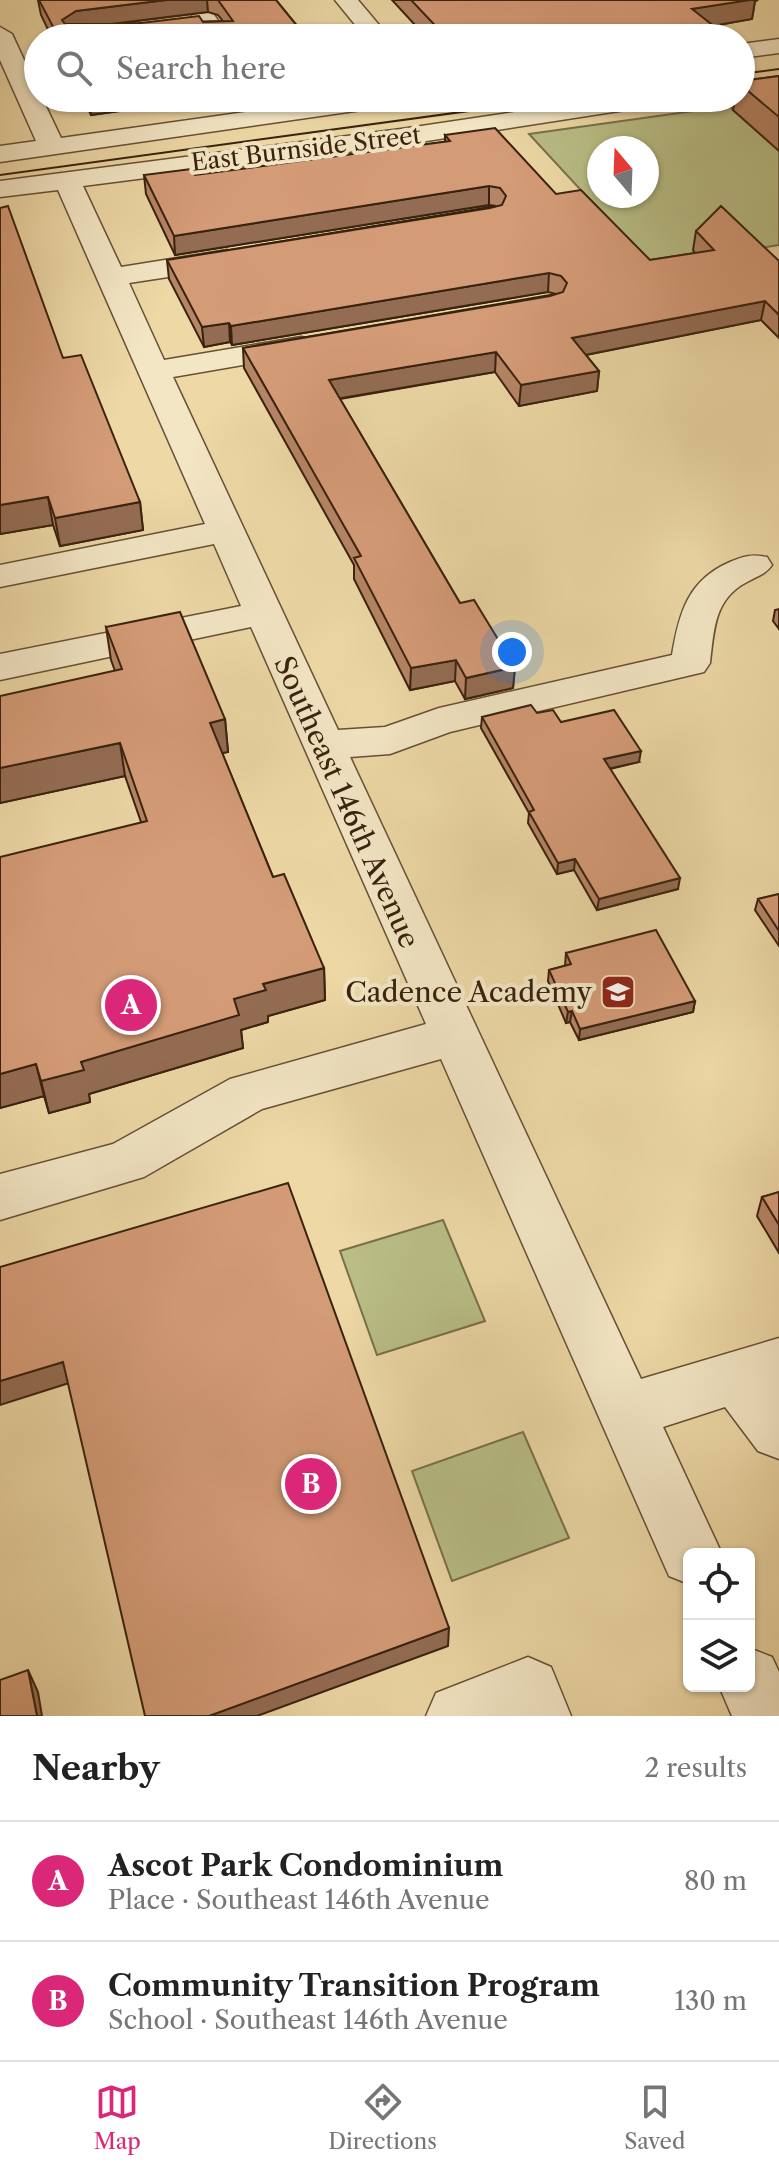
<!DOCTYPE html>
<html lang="en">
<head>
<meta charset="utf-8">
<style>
  :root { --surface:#fff; --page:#f2f2f2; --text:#222; --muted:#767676; --line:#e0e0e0; --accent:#db2777 }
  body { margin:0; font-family:"Libre Caslon Text",serif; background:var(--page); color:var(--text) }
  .controls { position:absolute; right:24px; bottom:24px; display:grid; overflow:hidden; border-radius:12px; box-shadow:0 2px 6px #0004 }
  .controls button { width:72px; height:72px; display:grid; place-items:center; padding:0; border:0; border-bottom:2px solid var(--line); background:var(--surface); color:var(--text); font:40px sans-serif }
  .compass { position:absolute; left:587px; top:136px; width:72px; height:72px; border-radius:50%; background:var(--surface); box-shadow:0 2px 6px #0004; rotate:341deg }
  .you { position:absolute; left:512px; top:652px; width:28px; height:28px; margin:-20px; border:6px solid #fff; border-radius:50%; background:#1a73e8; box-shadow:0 0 0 12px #1a73e833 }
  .badge { display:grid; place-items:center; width:52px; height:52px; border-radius:50%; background:var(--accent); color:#fff; font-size:26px; font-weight:700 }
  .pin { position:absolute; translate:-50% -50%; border:4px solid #fff; box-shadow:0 2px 8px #0006 }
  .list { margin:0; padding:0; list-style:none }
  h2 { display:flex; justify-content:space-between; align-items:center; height:104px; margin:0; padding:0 32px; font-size:34px }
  h2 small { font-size:26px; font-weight:400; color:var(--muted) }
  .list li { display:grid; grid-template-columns:52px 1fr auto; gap:24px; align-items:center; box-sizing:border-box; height:120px; padding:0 32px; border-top:2px solid var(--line) }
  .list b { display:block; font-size:30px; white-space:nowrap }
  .list p { margin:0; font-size:26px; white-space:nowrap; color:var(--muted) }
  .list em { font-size:26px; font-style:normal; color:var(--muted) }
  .icon { flex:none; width:44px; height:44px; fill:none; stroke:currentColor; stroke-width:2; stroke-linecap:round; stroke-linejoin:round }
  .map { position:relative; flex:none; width:779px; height:1716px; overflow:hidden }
  .search { position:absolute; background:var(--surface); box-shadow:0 2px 6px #0004; left:24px; right:24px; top:24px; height:88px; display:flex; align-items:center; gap:20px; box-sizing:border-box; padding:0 28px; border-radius:44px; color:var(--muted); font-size:30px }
  .sheet { height:344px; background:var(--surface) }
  nav { display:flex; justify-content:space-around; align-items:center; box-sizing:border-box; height:112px; border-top:2px solid var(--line); background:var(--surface); font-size:22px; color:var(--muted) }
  nav a { display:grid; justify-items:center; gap:4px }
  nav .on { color:var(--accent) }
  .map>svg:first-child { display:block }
</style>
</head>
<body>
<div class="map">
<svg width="779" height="1716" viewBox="0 0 779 1716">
  <rect width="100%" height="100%" fill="#edd8a6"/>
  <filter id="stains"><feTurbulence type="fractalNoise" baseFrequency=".0025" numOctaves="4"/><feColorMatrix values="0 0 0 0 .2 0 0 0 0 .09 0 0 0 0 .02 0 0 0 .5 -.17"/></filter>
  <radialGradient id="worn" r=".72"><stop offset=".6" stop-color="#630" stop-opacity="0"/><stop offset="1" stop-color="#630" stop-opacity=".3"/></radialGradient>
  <path fill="#b9be86" stroke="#79704a" stroke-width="2" fill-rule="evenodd" d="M729 106 779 150V245L651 266 529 134ZM599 148H647V196H599Z
    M443 1220 485 1321 377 1355 340 1251Z
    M523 1432 569 1538 452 1581 412 1471Z"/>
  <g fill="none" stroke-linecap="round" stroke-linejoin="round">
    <g stroke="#665034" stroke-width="3">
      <path id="minor" d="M182 0H204L219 22 216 27H200Z
        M335 0H358L390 38H366Z
        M0 27 12 34 38 90V98H42L61 138 344 98H409L397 105 0 162V146L36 141 0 60Z
        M779 39V53L741 58V44Z
        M609 98H670L658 105 401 145 83 186 121 267 227 250 237 253 241 259 237 265 227 268 129 283 164 360 301 337 312 339 317 346 312 353 301 355 173 377 338 730 385 727 439 708 672 655C679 613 688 580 730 562 744 556 752 554 767 557L772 565C765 575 757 576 747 582 714 599 714 630 710 663L704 672 450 732 390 754 350 757 641 1379 779 1338V1459L758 1451 725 1407 663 1427 722 1554H689V1584L669 1576 441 1059 262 1109 144 1177 0 1220V1174L113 1144 230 1079 426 1024 251 627 0 680V654L241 606 214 544 0 587V565L205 524 58 190 0 197V181L401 129Z
        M749 1648 772 1657 779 1672V1716H732L719 1686H749Z
        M528 1657 551 1667 571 1716H426L436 1693Z"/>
    </g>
    <use href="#minor" fill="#f3e6c5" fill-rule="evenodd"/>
    <path stroke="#39220e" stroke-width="2" d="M741 74 779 69
      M0 175 564 98"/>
  </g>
  <path fill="#b68566" stroke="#39220e" stroke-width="2" fill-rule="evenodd" d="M38 0H276L307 38H52L41 15ZM208 12 218 15 223 21 114 24Z
    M392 0H758L755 1 752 19 713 26 729 38H427Z
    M779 76V151L733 110 735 98H741V81Z
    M83 98H211L91 115Z
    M445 135 556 194 650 260 695 253 693 250 696 231 779 261V338L761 320 586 355 599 371 597 391 519 406 495 372 340 399 460 603 515 667 513 688 465 699 455 681 410 690 354 579V565L244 368 243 348 556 294 548 292 232 345 230 342 204 347 169 279 167 260 496 206 489 205 175 255 146 194 144 175H195L445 142Z
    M63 358 140 502 143 530 60 546 53 525 0 534Z
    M779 609V629L773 621 775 610Z
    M106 627 225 719 228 752 222 753 273 877 324 968 325 1000 268 1016V1022L241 1030 243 1048 89 1094 90 1102 49 1113 44 1096 0 1108 141 822 125 776 0 803 115 671 111 660Z
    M482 717 561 722 639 762 610 769 678 889 597 910 574 870 557 874 528 823 529 813 481 728Z
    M779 894V946L755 910 758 899Z
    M566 953 695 1001 693 1012 579 1040 570 1022 566 1023 548 981 549 970 565 966Z
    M779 1192V1253L757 1216 762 1197Z"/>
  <path fill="#946c53" stroke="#39220e" stroke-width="2" d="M166 0H207L208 12 79 28 64 37 62 20 76 11Z
    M731 0H758L755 1 752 19 689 30 692 9Z
    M89 98H211L91 115Z
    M489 186V205L175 255 174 236Z
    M549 273 548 292 232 345 231 326Z
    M765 301 761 320 570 358 572 338Z
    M229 323 230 342 204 347 202 327Z
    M496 352 495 372 330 400 329 380Z
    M599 371 597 391 519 406 521 385Z
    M48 497 53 525 0 534V505Z
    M140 502 143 530 60 546 55 518Z
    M456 660 455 681 410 690 411 668Z
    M515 667 513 688 465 699 466 678Z
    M225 719 228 752 213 755 210 723Z
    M120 743 125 776 0 803V768Z
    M641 751 639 762 603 770 604 759Z
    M575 859 574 870 557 874 558 863Z
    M680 878 678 889 597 910 599 899Z
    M324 968 325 1000 268 1016V1022L241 1030 243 1048 89 1094 90 1102 49 1113 41 1081 81 1062 234 999 263 984Z
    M695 1001 693 1012 579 1040 580 1029Z
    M572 1011 570 1022 566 1023 568 1012Z
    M36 1064 44 1096 0 1108V1074Z
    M63 1362 69 1383 0 1405V1381Z
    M449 1628 448 1646 257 1716H209Z
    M28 1670 38 1692 42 1716H37Z"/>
  <path fill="#d49b77" stroke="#39220e" stroke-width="2" d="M39 0H166L76 11 62 20 65 24H133L199 16 203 22 233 21 218 0H276L307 38H59Z
    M411 0H750L692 9 729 38H447Z
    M779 76V117L741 85V81Z
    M495 128 556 194 581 190 650 260 714 250 696 231 721 206 779 261V315L765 301 572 338 599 371 521 385 496 352 329 380 460 603 474 600 515 667 466 678 456 660 411 668 354 558 361 556 243 348 550 296 563 292 567 283 561 276 549 273 231 326 229 323 202 327 167 260 490 208 502 205 506 196 500 188 489 186 174 236 144 175 191 169 195 175 450 141 445 135Z
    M8 206 63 358 81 355 140 502 55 518 48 497 0 505V208Z
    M180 612 225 719 210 723 273 877 284 874 324 968 263 984 266 990 234 999 239 1015 81 1062 84 1070 41 1081 36 1064 0 1074V857L147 821 120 743 0 768V696L122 669 106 627Z
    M531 705 537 713 553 710 561 722 614 710 641 751 604 759 680 878 599 899 575 859 558 863 529 812 534 810 482 717Z
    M779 894V931L758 899Z
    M656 930 695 1001 580 1029 572 1011 568 1012 549 970 571 964 566 953Z
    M288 1183 449 1628 209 1716H145L63 1362 0 1381V1267Z
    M779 1192V1225L762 1197Z
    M28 1670 37 1716H0V1680Z"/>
  <defs>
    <g id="school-square" transform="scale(1.8)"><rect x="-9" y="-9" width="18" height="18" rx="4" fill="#8f2418" stroke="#f3e6c5"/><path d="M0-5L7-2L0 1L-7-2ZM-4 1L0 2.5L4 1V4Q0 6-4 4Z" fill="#fff"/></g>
  </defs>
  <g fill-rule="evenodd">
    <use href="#school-square" x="618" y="992"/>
  </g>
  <g text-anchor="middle" stroke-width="8" stroke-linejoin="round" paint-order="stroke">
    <g font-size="24" fill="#39220e" stroke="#f3e6c5">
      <text transform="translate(306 149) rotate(-7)" y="8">East Burnside Street</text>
    </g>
    <g font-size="28" fill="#39220e" stroke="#f3e6c5">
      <text transform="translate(347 802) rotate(66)" y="10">Southeast 146th Avenue</text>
    </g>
    <g font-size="28" fill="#39220e" stroke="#f3e6c5" text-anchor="end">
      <text x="592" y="1002">Cadence Academy</text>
    </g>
  </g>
  <rect width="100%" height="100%" filter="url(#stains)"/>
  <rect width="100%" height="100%" fill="url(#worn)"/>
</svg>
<div class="controls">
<button><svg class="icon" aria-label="locate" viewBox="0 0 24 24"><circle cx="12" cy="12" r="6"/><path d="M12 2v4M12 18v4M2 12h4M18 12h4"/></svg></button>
<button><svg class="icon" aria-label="layers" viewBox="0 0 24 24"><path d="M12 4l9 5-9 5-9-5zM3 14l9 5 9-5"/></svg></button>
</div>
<svg class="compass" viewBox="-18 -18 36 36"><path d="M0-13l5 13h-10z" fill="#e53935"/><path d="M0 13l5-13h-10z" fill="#767676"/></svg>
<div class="you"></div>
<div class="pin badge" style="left:131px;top:1005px">A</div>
<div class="pin badge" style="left:311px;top:1484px">B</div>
<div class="search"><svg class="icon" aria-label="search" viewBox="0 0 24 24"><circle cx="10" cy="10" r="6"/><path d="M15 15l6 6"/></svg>Search here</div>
</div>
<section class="sheet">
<h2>Nearby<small>2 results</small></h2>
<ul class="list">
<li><span class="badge">A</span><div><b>Ascot Park Condominium</b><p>Place · Southeast 146th Avenue</p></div><em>80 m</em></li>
<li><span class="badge">B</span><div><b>Community Transition Program</b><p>School · Southeast 146th Avenue</p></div><em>130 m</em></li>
</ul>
</section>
<nav>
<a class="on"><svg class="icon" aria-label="map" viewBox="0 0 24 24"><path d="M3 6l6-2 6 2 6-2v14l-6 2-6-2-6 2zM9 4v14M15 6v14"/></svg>Map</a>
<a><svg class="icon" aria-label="directions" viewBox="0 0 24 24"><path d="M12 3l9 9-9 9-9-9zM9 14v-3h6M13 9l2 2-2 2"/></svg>Directions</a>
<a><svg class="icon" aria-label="saved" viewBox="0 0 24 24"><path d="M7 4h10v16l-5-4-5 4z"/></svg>Saved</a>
</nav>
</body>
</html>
